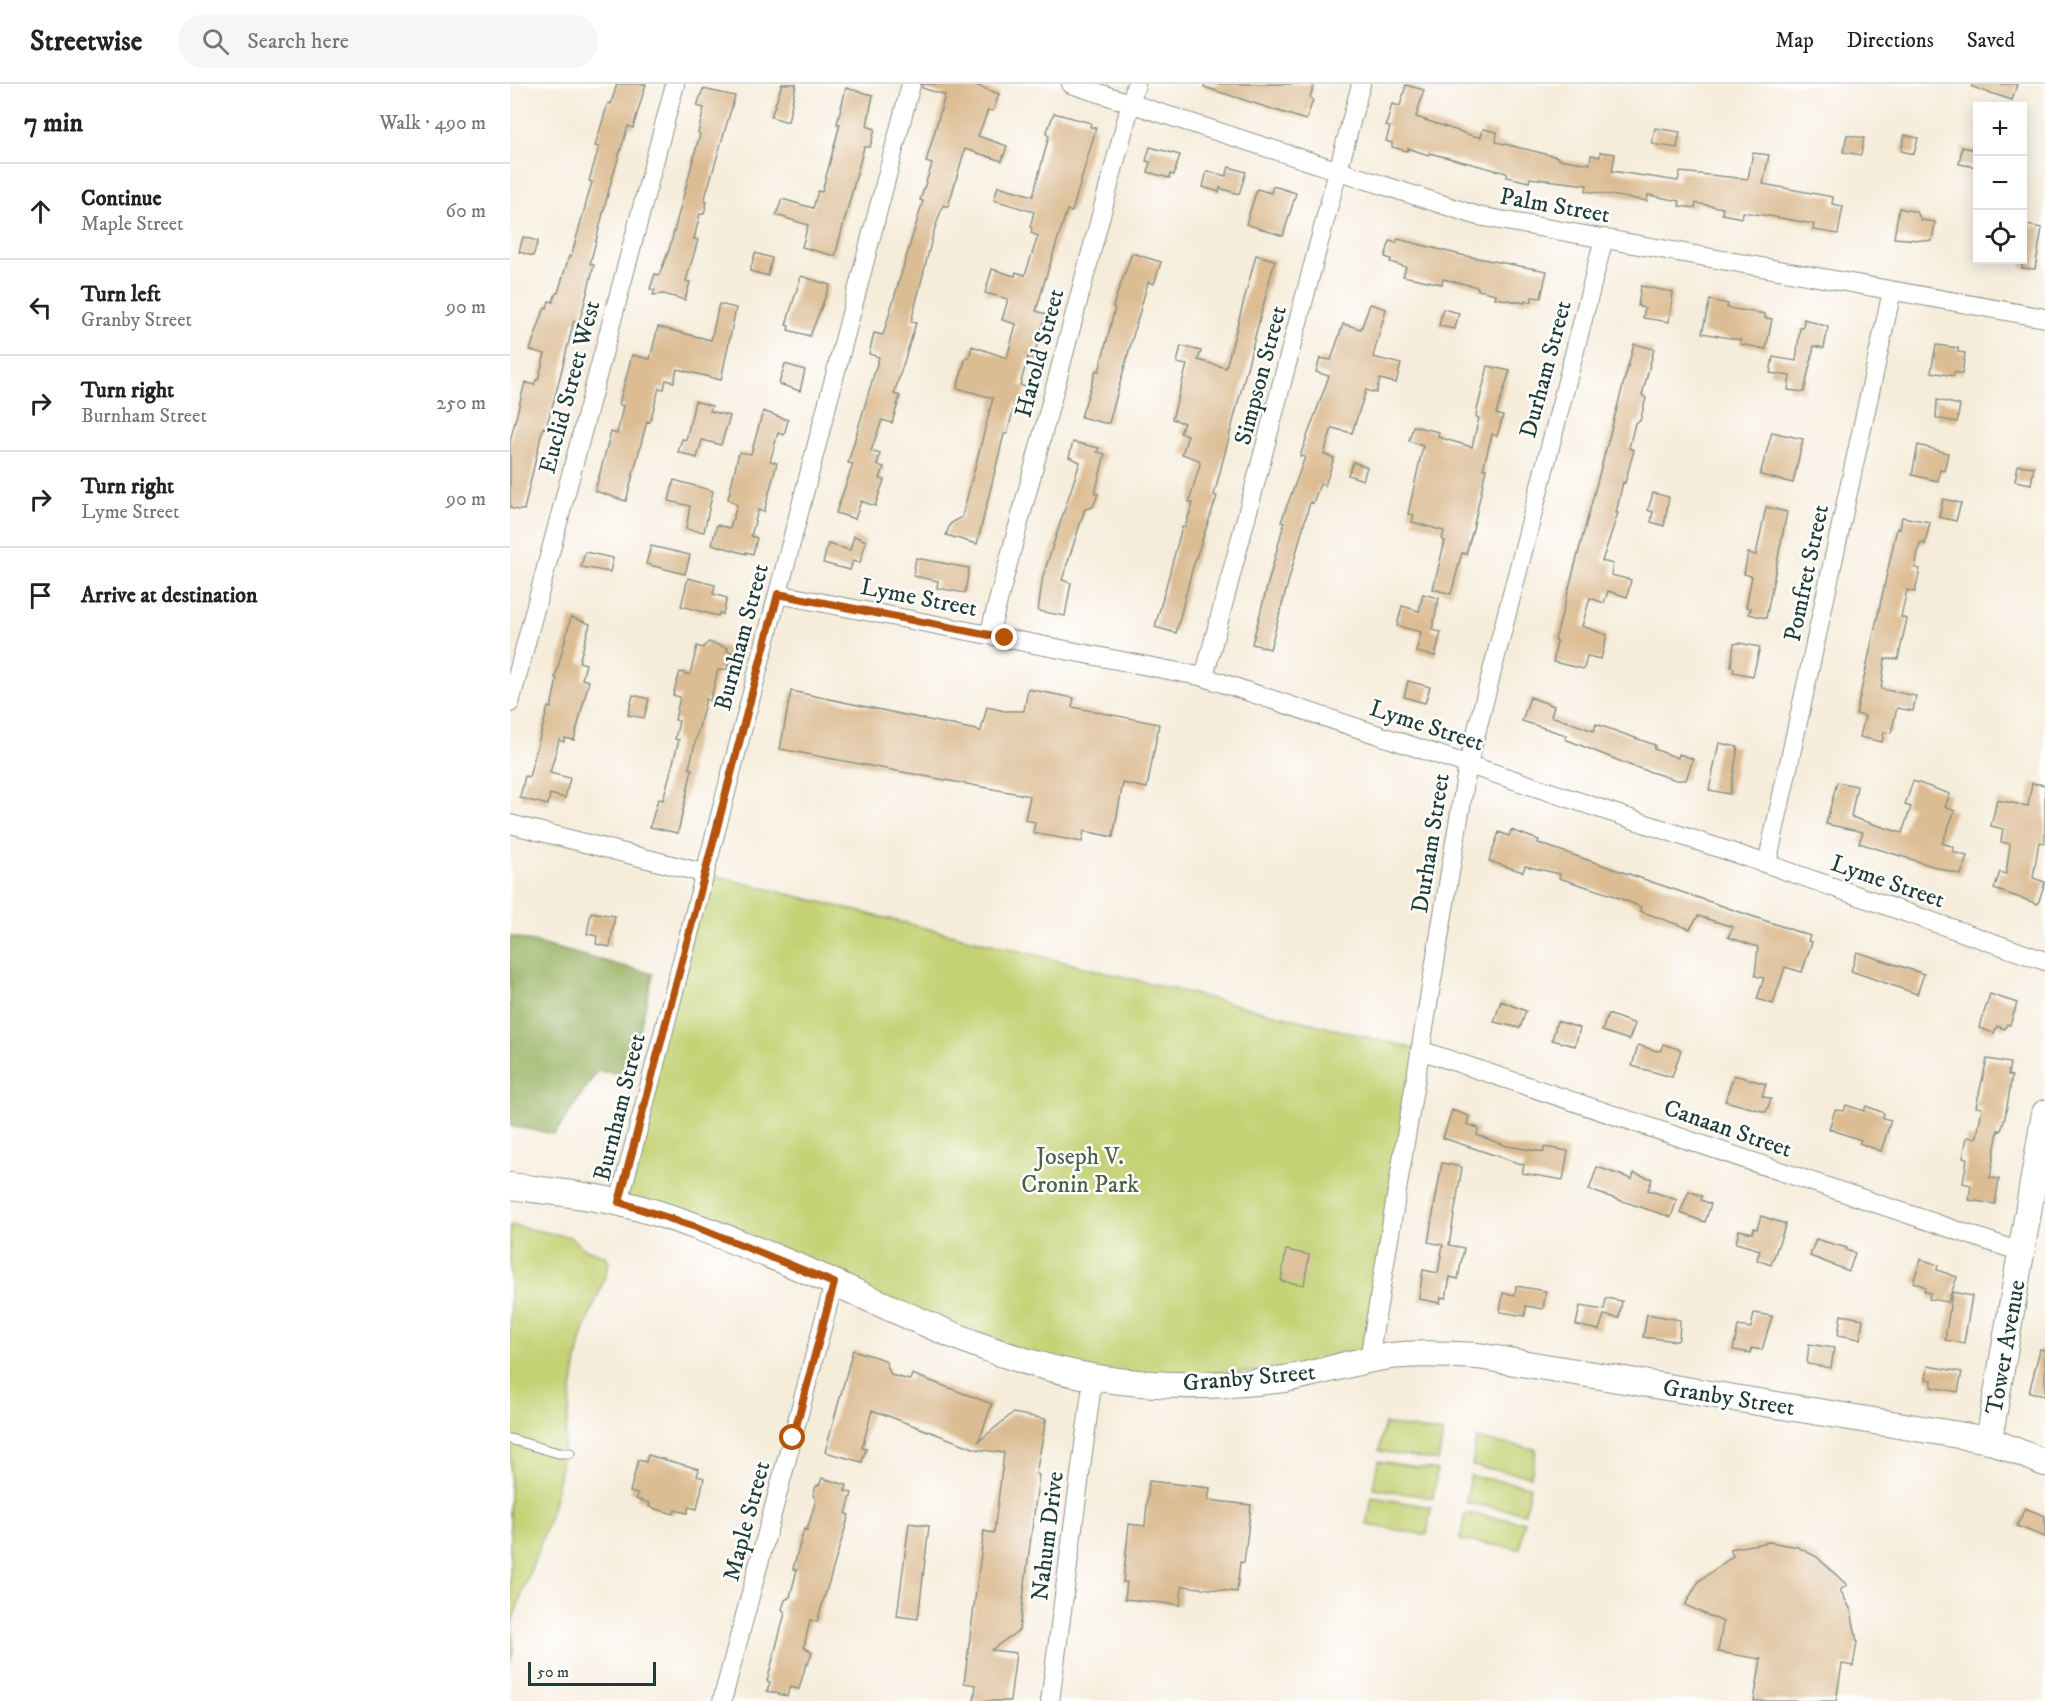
<!DOCTYPE html>
<html lang="en">
<head>
<meta charset="utf-8">
<style>
  :root { --surface:#fff; --page:#f6f6f6; --text:#222; --muted:#767676; --line:#e0e0e0 }
  body { margin:0; font-family:"IM FELL DW Pica",serif; background:var(--page); color:var(--text) }
  .controls { position:absolute; right:18px; top:18px; display:grid; overflow:hidden; border-radius:0px; box-shadow:0 3px 15px #0003 }
  .controls button { width:54px; height:54px; display:grid; place-items:center; padding:0; border:0; border-bottom:2px solid var(--line); background:var(--surface); color:var(--text); font:30px sans-serif }
  .scale { position:absolute; left:18px; bottom:15px; width:128px; box-sizing:border-box; padding-left:6px; border:3px solid #1f3d34; border-top:0; font-size:16px; line-height:21px; white-space:nowrap; color:#1f3d34; -webkit-text-stroke:4px #fff; paint-order:stroke }
  .stop { position:absolute; width:18px; height:18px; margin:-14px; border:4px solid #b45309; border-radius:50%; background:#fff }
  .stop.end { background:#b45309; border-color:#fff; box-shadow:0 2px 6px #0008 }
  .list { margin:0; padding:0; list-style:none }
  h2 { display:flex; justify-content:space-between; align-items:center; height:78px; margin:0; padding:0 24px; font-size:26px }
  h2 small { font-size:20px; font-weight:400; color:var(--muted) }
  .list li { display:grid; grid-template-columns:39px 1fr auto; gap:18px; align-items:center; box-sizing:border-box; height:96px; padding:0 24px; border-top:2px solid var(--line) }
  .list b { display:block; font-size:22px; white-space:nowrap }
  .list p { margin:0; font-size:20px; white-space:nowrap; color:var(--muted) }
  .list em { font-size:20px; font-style:normal; color:var(--muted) }
  .icon { flex:none; width:33px; height:33px; fill:none; stroke:currentColor; stroke-width:2; stroke-linecap:round; stroke-linejoin:round }
  .map { position:relative; flex:none; width:1535px; height:1617px; overflow:hidden }
  header { display:flex; align-items:center; gap:36px; box-sizing:border-box; height:84px; padding:0 30px; background:var(--surface); border-bottom:2px solid var(--line) }
  header strong { font-size:28px }
  nav { display:flex; gap:33px; margin-inline-start:auto; font-size:21px }
  .search { width:420px; height:54px; background:var(--page); display:flex; align-items:center; gap:15px; box-sizing:border-box; padding:0 21px; border-radius:33px; color:var(--muted); font-size:22px }
  main { display:flex }
  aside { flex:1; background:var(--surface) }
  .map>svg:first-child { display:block }
</style>
</head>
<body>
<header>
<strong>Streetwise</strong>
<div class="search"><svg class="icon" aria-label="search" viewBox="0 0 24 24"><circle cx="10" cy="10" r="6"/><path d="M15 15l6 6"/></svg>Search here</div>
<nav><a>Map</a><a>Directions</a><a>Saved</a></nav>
</header>
<main>
<aside>
<h2>7 min<small>Walk · 490 m</small></h2>
<ul class="list">
<li><svg class="icon" aria-label="ahead" viewBox="0 0 24 24"><path d="M12 20V5M6 11l6-6 6 6"/></svg><div><b>Continue</b><p>Maple Street</p></div><em>60 m</em></li>
<li><svg class="icon" aria-label="left" viewBox="0 0 24 24"><path d="M17 20v-9H6M10 6l-5 5 5 5"/></svg><div><b>Turn left</b><p>Granby Street</p></div><em>90 m</em></li>
<li><svg class="icon" aria-label="right" viewBox="0 0 24 24"><path d="M7 20v-9h11M14 6l5 5-5 5"/></svg><div><b>Turn right</b><p>Burnham Street</p></div><em>250 m</em></li>
<li><svg class="icon" aria-label="right" viewBox="0 0 24 24"><path d="M7 20v-9h11M14 6l5 5-5 5"/></svg><div><b>Turn right</b><p>Lyme Street</p></div><em>90 m</em></li>
<li><svg class="icon" aria-label="arrive" viewBox="0 0 24 24"><path d="M6 21V4h12l-3 4 3 4H6"/></svg><div><b>Arrive at destination</b></div></li>
</ul>
</aside>
<div class="map">
<svg width="1535" height="1617" viewBox="0 0 1535 1617">
  <rect width="100%" height="100%" fill="#fff"/>
  <filter id="ink" filterUnits="userSpaceOnUse"><feTurbulence type="fractalNoise" baseFrequency=".0167" numOctaves="2"/><feDisplacementMap in="SourceGraphic" scale="12" xChannelSelector="R" yChannelSelector="G"/><feConvolveMatrix kernelMatrix="1 2 1 2 8 2 1 2 1" color-interpolation-filters="sRGB"/></filter>
  <filter id="wash" filterUnits="userSpaceOnUse"><feTurbulence type="fractalNoise" baseFrequency=".008" numOctaves="4" result="noise"/><feDisplacementMap in="SourceGraphic" scale="24" xChannelSelector="R" yChannelSelector="G"/><feGaussianBlur stdDeviation="1.35" result="paint"/><feColorMatrix in="noise" values="0 0 0 0 0 0 0 0 0 0 0 0 0 0 0 0 0 1.4 0 .05"/><feComposite in="paint" operator="in"/></filter>
  <g filter="url(#wash)">
    <rect width="100%" height="100%" fill="#f6ecda"/>
    <path fill="#c4d274" stroke="#728854" stroke-width="1.5" d="M193 789 910 966 859 1275 822 1285 583 1293 109 1118Z
      M0 1141 60 1153 73 1164 95 1172 99 1177C94 1204 79 1227 72 1254 59 1304 57 1357 46 1408 36 1453 16 1494 2 1538 0 1554 8 1558 0 1578Z
      M874 1340 933 1349 928 1377 869 1367Z
      M966 1355 1026 1365 1021 1392 962 1382Z
      M868 1377 927 1386 923 1414 863 1404Z
      M960 1392 1020 1402 1015 1429 956 1419Z
      M862 1413 921 1423 917 1451 857 1441Z
      M955 1429 1014 1438 1010 1465 950 1456Z"/>
    <path fill="#9bb466" stroke="#5d784d" stroke-width="1.5" d="M0 852 143 890 119 990 87 987 45 1050 0 1042Z"/>
    <g id="blocks">
      <path fill="#dcbc93" d="M107 0H136L123 44 118 42 101 98 80 180 84 181 75 217 69 238 64 237 46 309 36 344 33 343 14 426H8L0 424V357L15 298 24 301 26 296H28L35 270 20 266 35 223 37 224 39 217 43 218 46 209H48L59 172 61 173 82 98 79 97 89 63 85 62 98 19 101 20Z
        M272 0H286L278 38 261 33Z
        M412 0H463L489 10 483 27 478 26 468 52 497 62 492 77 455 65 438 123 433 121 424 147 401 238 406 239 384 310 390 312 382 339 372 336 361 367 370 370 367 381 374 383 370 395 374 396 365 422 351 417 345 435 326 429 343 380 338 379 369 273 359 270 364 249 373 251 413 117 410 116 422 80 416 78 435 11 412 4Z
        M695 0H804L800 14 803 16 796 36 694 3Z
        M1462 0H1507L1502 16 1462 3Z
        M896 1 914 6 906 33 963 52 971 53 973 45 987 48 986 58 1048 73V75L1080 80 1081 71 1090 73V68L1105 70 1102 87 1168 97 1170 88 1238 95 1243 69 1259 71 1253 100 1323 113 1322 120 1333 122 1328 150 1303 146 1304 140 1265 133 1233 128 1232 134 1212 130 1213 124 1186 119 1185 124 1169 122 1170 117 1138 111 1137 117 1076 107 1077 101 1020 94 1019 98 997 93V89L919 69 918 71 898 64 897 67 882 63V59L876 57 880 43 876 42 882 20 890 22Z
        M336 4 363 11 357 42 365 45 360 63H354L325 172 292 163 298 141 266 131 272 115 303 124 308 107 312 108 330 40H327Z
        M193 5 225 12 194 117 197 118 194 130H190L184 155 188 156 176 197 180 198 175 216 154 210 143 211 145 206 140 205 145 190 149 191 159 166 190 50 188 49 194 24 187 22Z
        M544 29 581 39 580 43 586 44 562 128 557 126 535 196 526 227 536 230 523 275 518 273 510 301 516 303 511 321 505 319 497 350H494L467 460 436 451 440 440 452 433 483 314 447 304 456 273 459 274 462 262 497 274 506 240 492 236 498 215 475 209 482 185 505 192 506 188 515 191 528 152 521 149 522 144 520 143 524 128 484 116 488 102 523 112 539 52 536 50Z
        M1145 44 1170 48 1167 64 1142 60Z
        M1337 51 1354 54 1351 71 1333 68Z
        M1395 51 1408 54 1404 70 1391 67Z
        M640 63 670 71 664 91 660 90 659 94 638 88 640 78 636 77Z
        M1452 63 1467 66V83L1449 80Z
        M719 83 736 88 729 110 710 104 709 108 693 103 697 87 716 92Z
        M763 102 786 109 773 152 736 140 747 105 761 109Z
        M1389 124 1407 128 1411 136 1425 138 1422 157 1384 154Z
        M1512 140 1532 144 1525 185 1512 184Z
        M13 153 28 157 23 172 9 168Z
        M888 155 951 171 1037 187 1031 214 1022 213V218L1015 216V219L985 214 986 210 968 206V203L933 195 932 200 893 192 896 183 880 178 881 175 875 173 880 157 886 159Z
        M245 169 262 174 258 192 240 187Z
        M622 169 651 178 644 200 638 198 599 339H594L571 333 586 286 589 287 605 224 603 223 605 216Z
        M746 171 765 176 704 411 707 412 682 486 666 549 645 543 672 443H675L683 419 679 418 690 380 689 376 672 370 678 351 670 349 674 339 662 335 677 281 667 279 671 262 691 267 688 276 716 284Z
        M291 192 320 201 300 252 278 246 279 242 276 241Z
        M1131 202 1163 208 1159 238 1133 234 1135 224 1128 222Z
        M1200 216 1218 220 1217 224 1255 230V234L1262 235 1256 265 1230 260 1231 256 1192 249Z
        M209 220 226 224 211 296 167 285 164 298 156 296 154 305 149 304 140 338 137 337 116 417 85 407 101 348 107 350 113 322 109 320 122 271 140 275 148 243 201 256Z
        M860 220 876 225 863 273 891 280 886 299 870 295 866 309 856 306 842 349 822 344 814 370 824 374 815 402 810 400 803 419 800 418 760 565 742 560 774 439 771 438 795 373 790 372 819 292 806 288 810 274 821 276 833 240 851 245Z
        M933 225 949 229 945 245 929 242Z
        M1294 235 1318 243 1314 264 1304 262 1294 308 1278 306 1280 292 1260 289 1263 273 1286 277 1290 244H1293Z
        M1124 260 1144 265 1132 311 1136 314 1130 337 1125 339 1119 364 1124 366 1115 399 1113 398 1106 429H1108L1092 477 1103 480 1101 491 1121 496 1117 513 1098 507 1094 519 1080 514 1072 542 1097 551 1091 575 1077 572 1074 585 1043 578 1047 557 1045 556Z
        M1426 261 1448 264V268L1455 269 1452 290 1444 288V292L1421 288Z
        M275 280 295 286 290 307 269 300Z
        M978 282 1000 287 986 330 993 332 987 352 982 350 973 385H976L963 445 956 470 952 469 941 510 923 505 935 457 932 456 934 447 902 438 904 431 898 430 913 362 899 357 903 342 929 348 928 353 962 363 969 334 966 333 967 326Z
        M1427 316 1450 321 1447 338 1426 334Z
        M185 317 202 322 200 327 220 332 211 361 192 356 187 374 168 368 172 355 176 356Z
        M253 327 278 336 274 351 268 349 261 374 260 377 267 379 254 428 248 426 241 452 247 454 243 470 236 468V470L202 460 207 441 220 444 227 421 218 415 229 368 241 370Z
        M1262 348 1293 355 1283 399 1250 391Z
        M563 358 589 364 587 368 595 370 585 409 588 410 583 423 575 425 552 496 561 499 555 532 528 527 533 492 570 378 559 373Z
        M1408 361 1438 369 1434 387 1430 386 1428 397 1402 391Z
        M843 378 857 383 853 396 838 391Z
        M1508 381 1524 383 1521 400 1505 397Z
        M164 396 203 407 194 448 176 445 180 422 159 417Z
        M1143 409 1159 413 1154 442 1141 438 1143 428 1138 426Z
        M1433 415 1451 419 1446 437 1429 433Z
        M1256 423 1277 428 1256 534 1239 530 1241 524 1236 523 1242 492 1234 490 1238 469 1246 471Z
        M1392 433 1420 438 1415 460 1410 459 1405 484 1410 485 1405 508 1397 506 1391 533 1397 535 1388 575H1375L1371 605 1406 612 1403 627 1387 624 1381 649 1374 648 1372 658 1350 653 1355 632 1346 630 1387 444 1390 445Z
        M344 452 356 457 350 479 343 477 340 486 313 479 318 460 340 466Z
        M141 462 180 471 175 490 136 480Z
        M75 468 103 474 100 488 71 483Z
        M406 474 459 484 455 509 427 504 428 497 403 492Z
        M178 494 205 501 203 510 217 514 213 530 209 529 208 532 171 522Z
        M913 510 929 514 922 546 931 548 925 572 906 568 911 548 887 542 892 522 909 527Z
        M61 533 80 540 69 578 76 580 72 595 79 597 64 656 55 654 54 658 49 656 40 689 60 694 55 714 40 710 38 721 10 714 15 692 19 693 38 623 41 624 47 595 45 594Z
        M198 558 218 564 217 567 222 568 217 585 208 586 200 617 196 615 179 684 182 685 168 749 140 743 148 715 153 716 169 656 165 655 169 637 165 636 170 613 163 611 167 597 170 588 180 591 187 562 193 564Z
        M1229 559 1250 563 1243 592 1223 588 1224 584 1221 583 1224 560Z
        M898 597 920 603 915 619 894 613Z
        M518 605 564 614 562 623 649 640 637 704 613 699 603 753 574 747 572 758 523 749 525 738 515 736 520 712 270 665 281 607 471 647 477 623 494 627H514Z
        M123 611 139 615 134 634 118 631Z
        M1020 613 1044 622 1041 632 1084 647 1086 640 1145 661 1144 665 1168 674 1169 670 1183 675 1176 696H1166L1122 682 1055 655 1056 651 1012 637Z
        M1209 659 1228 663 1220 710 1199 706Z
        M1403 697 1440 710 1435 723 1445 727 1432 759 1444 763 1443 768 1457 772 1451 791 1349 759 1353 748 1316 740 1327 698 1347 702 1341 733 1392 749 1401 723 1395 721Z
        M1522 699 1535 701V759L1529 758 1523 794 1535 798 1528 820 1484 805 1490 788 1496 790 1500 760 1491 758 1493 745 1481 742 1487 716 1518 722Z
        M1001 746 1029 756 1028 759 1300 852 1298 857 1302 858 1292 888 1275 883 1263 920 1247 915 1254 894 1245 892 1248 863 1218 853 1223 843 1188 832 1180 845 1130 827 1131 823 1102 811 1049 794 1050 790 1015 782 1013 788 979 777 989 748 999 752Z
        M81 828 105 832 100 863 86 860 87 852 77 850Z
        M1347 868 1414 890 1407 910 1341 887Z
        M1480 910 1507 919 1500 941 1497 940 1495 945 1487 942 1484 949 1469 944Z
        M991 917 1016 927 1010 944 984 938Z
        M1098 930 1125 940 1119 956 1092 947Z
        M1047 937 1070 944 1065 962 1042 956Z
        M1153 960 1171 966 1162 993 1122 982 1128 961 1147 967 1151 966Z
        M1477 975 1500 979 1498 991 1502 992 1495 1034 1491 1047 1488 1046 1480 1094 1489 1095 1485 1120 1459 1116 1461 1101 1453 1099 1457 1074H1453L1457 1053 1465 1054 1467 1052 1472 1024 1466 1023Z
        M1224 991 1256 1000 1252 1012 1261 1015 1256 1028 1215 1017Z
        M1336 1021 1354 1027 1356 1022 1374 1029 1373 1034 1381 1036 1371 1067 1349 1059 1351 1056 1319 1045 1325 1026 1334 1027Z
        M942 1026 959 1032 957 1040 968 1044 967 1051 997 1062 1034 1068V1063L1058 1067 1053 1096 1012 1089 1014 1081 933 1054Z
        M932 1079 952 1083 939 1161 954 1164 948 1195 940 1193 936 1214 931 1213 930 1219 909 1215 913 1186 928 1189 933 1161 918 1158Z
        M1087 1083 1122 1095 1124 1089 1142 1095 1138 1106 1167 1116 1161 1133 1079 1106Z
        M1179 1107 1192 1112 1191 1116 1201 1120 1195 1138 1170 1129Z
        M1251 1132 1276 1140 1261 1181 1247 1176 1250 1166 1226 1159 1229 1146 1242 1149 1244 1144 1247 1145Z
        M1306 1155 1337 1164 1336 1166 1345 1169 1339 1187 1300 1172Z
        M776 1166 799 1171 794 1201 771 1197Z
        M1411 1175 1428 1181 1427 1186 1447 1193 1438 1218 1419 1215 1420 1209 1414 1207 1415 1203 1403 1198Z
        M1006 1202 1036 1207 1033 1225 1016 1222 1015 1232 990 1228 993 1209 1005 1211Z
        M1442 1208 1462 1212 1454 1259 1435 1256Z
        M1096 1214 1112 1217 1109 1234 1094 1231 1089 1246 1066 1241 1070 1222 1094 1226Z
        M1244 1229 1262 1232 1252 1266 1241 1264V1269L1223 1266 1228 1242 1241 1244Z
        M1137 1230 1170 1236 1169 1255 1167 1257 1133 1253Z
        M1331 1231 1353 1235 1350 1255 1328 1251Z
        M1299 1260 1324 1264 1321 1284 1297 1280Z
        M1530 1265 1535 1266V1312L1519 1309Z
        M343 1266 375 1276 381 1291 400 1296 402 1290 482 1320 469 1357 503 1329 536 1335 526 1390 529 1391 509 1546 481 1566 506 1569 500 1617H464L466 1601 454 1599 474 1447 484 1449 494 1369 466 1365 362 1326 352 1364 356 1365 352 1378 315 1368Z
        M1418 1282 1452 1288 1448 1308 1421 1303 1422 1296 1416 1295Z
        M138 1371 189 1385 187 1392 194 1394 187 1425 179 1423 177 1429 165 1426 164 1430 139 1423 140 1419 126 1415 128 1410 120 1408 128 1376 136 1378Z
        M312 1394 337 1401 335 1407 342 1409 336 1430 339 1431 307 1538 300 1536 294 1563 302 1568 298 1580H296L289 1605 280 1603 277 1612 257 1607 260 1598 257 1597 275 1529 272 1525 275 1516 280 1513 287 1486 283 1485 294 1445 297 1446 306 1416 303 1411 306 1402 310 1400Z
        M639 1397 700 1404 698 1416 741 1421 734 1479 730 1478 727 1508 672 1502 670 1521 615 1515 617 1498H613L619 1440 635 1442Z
        M1515 1424 1535 1432V1453L1507 1442Z
        M399 1439 419 1442 408 1535 387 1532Z
        M1259 1458 1288 1463 1307 1473 1337 1501 1330 1506 1341 1526 1347 1558 1343 1582 1332 1580 1326 1617H1244L1251 1575 1208 1568 1213 1538 1175 1521 1189 1497 1223 1472 1220 1465Z"/>
    </g>
  </g>
  <g filter="url(#ink)">
    <use href="#blocks" fill-opacity="0" stroke="#8a9487" stroke-width="1.5"/>
    <g fill="none" stroke-linecap="round" stroke-linejoin="round">
      <g stroke="#8a9487" stroke-width="11">
        <path id="lane" d="M0 1355 48 1369H60"/>
      </g>
      <g stroke="#8a9487" stroke-width="20">
        <path id="street" d="M561 0 968 132 1535 234
          M268 510 694 593 1257 780 1535 877
          M479 551 626 0
          M694 593 851 0
          M0 619 165 0
          M0 740 193 789
          M1257 780 1382 207
          M910 966 1511 1168
          M109 1118 401 0
          M859 1275 958 680 1094 154
          M212 1617 324 1199
          M540 1617 583 1293"/>
      </g>
      <g stroke="#8a9487" stroke-width="28">
        <path id="secondary" d="M0 1102C36 1107 75 1110 110 1119 168 1133 225 1157 281 1180 380 1221 475 1275 582 1293 645 1304 711 1303 774 1295 802 1291 829 1282 857 1276 892 1268 932 1270 968 1272L1479 1356 1535 1379
          M1479 1356 1535 1029"/>
      </g>
      <use href="#lane" stroke="#fff" stroke-width="9"/>
      <use href="#street" stroke="#fff" stroke-width="18"/>
      <use href="#secondary" stroke="#fff" stroke-width="26"/>
    </g>
  </g>
  <g fill="none" stroke-linecap="round" stroke-linejoin="round" filter="url(#ink)">
    <path stroke="#b45309" stroke-width="8" d="M283 1354 324 1199 192 1145 109 1118 268 510 495 554"/>
  </g>
  <g text-anchor="middle" stroke-width="5" stroke-linejoin="round" paint-order="stroke">
    <g font-size="24" fill="#1f3d34" stroke="#fff">
      <text transform="translate(1045 121) rotate(10)" y="8">Palm Street</text>
      <text transform="translate(529 269) rotate(-75)" y="8">Harold Street</text>
      <text transform="translate(1035 285) rotate(-75)" y="8">Durham Street</text>
      <text transform="translate(750 291) rotate(-75)" y="8">Simpson Street</text>
      <text transform="translate(59 303) rotate(-75)" y="8">Euclid Street West</text>
      <text transform="translate(1296 489) rotate(-78)" y="8">Pomfret Street</text>
      <text transform="translate(409 513) rotate(11)" y="8">Lyme Street</text>
      <text transform="translate(231 553) rotate(-75)" y="8">Burnham Street</text>
      <text transform="translate(917 641) rotate(18)" y="8">Lyme Street</text>
      <text transform="translate(920 759) rotate(-81)" y="8">Durham Street</text>
      <text transform="translate(1378 797) rotate(19)" y="8">Lyme Street</text>
      <text transform="translate(109 1023) rotate(-76)" y="8">Burnham Street</text>
      <text transform="translate(1218 1044) rotate(19)" y="8">Canaan Street</text>
      <text transform="translate(1495 1263) rotate(-80)" y="8">Tower Avenue</text>
      <text transform="translate(739 1293) rotate(-5)" y="8">Granby Street</text>
      <text transform="translate(1219 1313) rotate(9)" y="8">Granby Street</text>
      <text transform="translate(236 1437) rotate(-75)" y="8">Maple Street</text>
      <text transform="translate(537 1452) rotate(-83)" y="8">Nahum Drive</text>
    </g>
    <g font-size="24" fill="#486244" stroke="#fff">
      <text x="570" y="1080">Joseph V.<tspan x="570" dy="28">Cronin Park</tspan></text>
    </g>
  </g>
</svg>
<div class="controls">
<button>+</button>
<button>−</button>
<button><svg class="icon" aria-label="locate" viewBox="0 0 24 24"><circle cx="12" cy="12" r="6"/><path d="M12 2v4M12 18v4M2 12h4M18 12h4"/></svg></button>
</div>
<div class="scale">50 m</div>
<div class="stop" style="left:283px;top:1354px"></div>
<div class="stop end" style="left:495px;top:554px"></div>
</div>
</main>
</body>
</html>
